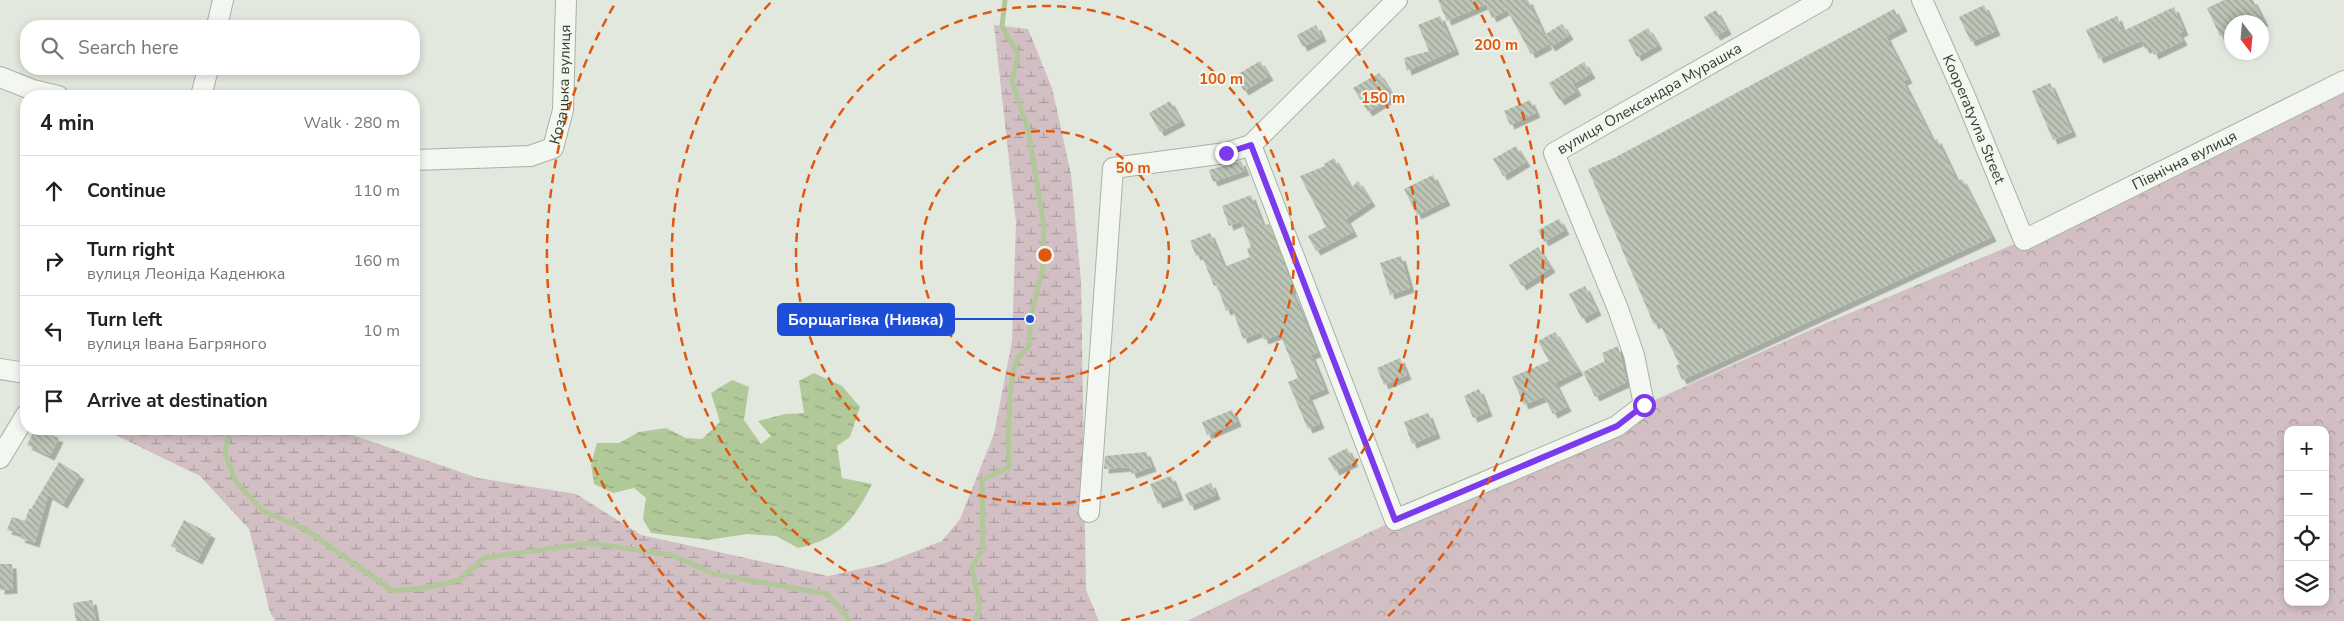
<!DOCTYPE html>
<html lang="en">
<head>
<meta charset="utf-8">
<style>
  :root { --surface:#fff; --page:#f2f2f2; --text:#222; --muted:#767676; --line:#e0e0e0 }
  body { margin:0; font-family:"Nunito Sans",sans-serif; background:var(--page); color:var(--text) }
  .controls { position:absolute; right:15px; bottom:15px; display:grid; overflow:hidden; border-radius:10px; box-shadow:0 2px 8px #0003 }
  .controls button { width:45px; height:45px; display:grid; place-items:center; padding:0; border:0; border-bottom:1px solid var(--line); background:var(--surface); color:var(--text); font:25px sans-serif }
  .compass { position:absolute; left:2224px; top:15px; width:45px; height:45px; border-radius:50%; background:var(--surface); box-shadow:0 2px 8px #0003; rotate:164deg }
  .stop { position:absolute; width:15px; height:15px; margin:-11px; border:4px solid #7c3aed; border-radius:50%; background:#fff }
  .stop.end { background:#7c3aed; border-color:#fff; box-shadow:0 1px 5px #0008 }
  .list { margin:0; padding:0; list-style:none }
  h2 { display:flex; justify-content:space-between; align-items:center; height:65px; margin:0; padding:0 20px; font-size:21px }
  h2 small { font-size:16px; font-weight:400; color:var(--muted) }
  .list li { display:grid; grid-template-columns:32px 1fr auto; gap:15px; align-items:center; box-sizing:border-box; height:70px; padding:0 20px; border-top:1px solid var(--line) }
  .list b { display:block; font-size:19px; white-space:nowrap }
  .list p { margin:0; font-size:16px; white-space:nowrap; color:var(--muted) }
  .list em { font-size:16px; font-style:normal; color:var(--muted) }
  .icon { flex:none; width:28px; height:28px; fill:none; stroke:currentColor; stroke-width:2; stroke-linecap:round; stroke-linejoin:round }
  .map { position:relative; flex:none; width:2344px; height:621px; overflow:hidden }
  .search { position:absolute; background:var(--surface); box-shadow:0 2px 8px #0003; left:20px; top:20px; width:400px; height:55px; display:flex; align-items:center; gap:12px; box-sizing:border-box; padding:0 18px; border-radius:20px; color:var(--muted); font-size:19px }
  .panel { position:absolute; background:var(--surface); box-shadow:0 2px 8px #0003; left:20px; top:90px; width:400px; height:345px; border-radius:20px }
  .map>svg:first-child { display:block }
</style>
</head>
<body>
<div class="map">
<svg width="2344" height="621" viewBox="0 0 2344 621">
  <defs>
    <pattern id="forest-crowns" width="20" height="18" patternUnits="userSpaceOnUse" patternTransform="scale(1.25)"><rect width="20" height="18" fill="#d2bfc4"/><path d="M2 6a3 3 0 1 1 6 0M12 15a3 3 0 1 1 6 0" fill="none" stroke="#ab9d9f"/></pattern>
    <pattern id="wetland-marsh" width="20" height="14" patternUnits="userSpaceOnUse" patternTransform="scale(1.25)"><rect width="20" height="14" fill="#d2bfc4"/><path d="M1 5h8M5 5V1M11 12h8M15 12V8" fill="none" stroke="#ab9d9f"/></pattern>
    <pattern id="water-ripples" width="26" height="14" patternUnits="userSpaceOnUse" patternTransform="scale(1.25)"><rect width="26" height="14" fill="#b1c899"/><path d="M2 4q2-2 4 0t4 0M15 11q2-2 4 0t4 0" fill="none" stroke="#90a47d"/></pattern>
    <pattern id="building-back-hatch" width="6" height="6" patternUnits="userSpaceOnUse" patternTransform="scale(1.25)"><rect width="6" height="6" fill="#bcc5b6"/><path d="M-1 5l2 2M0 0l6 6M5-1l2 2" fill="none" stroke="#99a194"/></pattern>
    <filter id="shadow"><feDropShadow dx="4.5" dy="4.5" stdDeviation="0" flood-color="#0004"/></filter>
  </defs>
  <rect width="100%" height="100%" fill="#e2e8de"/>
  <path fill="url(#forest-crowns)" fill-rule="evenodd" d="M2344 81V621H1187L1395 520 1644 405 1819 326 2024 240ZM2288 430H2325V602H2288Z"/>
  <path fill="url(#wetland-marsh)" d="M994 25 1028 29 1052 88 1071 174 1081 281 1086 590 1099 621H275L270 612 249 529 200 476 103 429H335L478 478 576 494 641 535 828 576 883 564 942 541 960 519 994 434 1012 341 1016 223Z"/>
  <path fill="url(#water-ripples)" d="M814 373 842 386 860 407 850 437 837 446 842 478 872 484C854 520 839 539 798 548L776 536 747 534 708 540 651 533 643 519 646 498 634 488 613 493 594 484 591 464 597 443H619L639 432 666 428 686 438 702 439 720 422 711 393 732 380 749 387 744 420 761 444 771 436 758 421 785 414 804 413 799 381Z"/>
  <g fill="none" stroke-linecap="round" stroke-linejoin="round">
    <path stroke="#b1c899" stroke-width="5" d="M230 429 225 453 236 482 263 511 305 529 393 591 425 588 459 580 484 558 589 543 672 555 714 574 827 594 847 616 849 621
      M975 621 980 606 972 567 983 549 982 480 1009 467C1008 443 1007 375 1019 357 1022 353 1027 349 1030 345V319L1043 268 1044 225 1028 130 1012 81 1018 55 1002 26 1005 0"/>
  </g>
  <path fill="url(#building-back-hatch)" filter="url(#shadow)" d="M1438 0H1528L1544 35 1562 24 1569 35 1551 47 1545 38 1548 45 1531 54 1507 10 1492 18 1486 4 1447 21Z
    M2224 0H2253L2264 22H2232V31L2220 36 2207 8Z
    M1984 5 1996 31 1971 42 1959 17Z
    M2174 7 2184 31 2179 33 2183 41 2154 55 2151 47 2145 49 2141 41 2099 59 2086 30 2117 16 2123 31Z
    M1894 9 1903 27 1886 36 1908 79 1903 81 1933 141 1937 139 1957 181 1962 179 1992 237 1682 380 1676 366 1679 364 1659 322 1654 325 1588 169 1614 158Z
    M1716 10 1727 30 1716 36 1704 17Z
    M1440 16 1455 50 1407 71 1404 58 1429 51 1418 25Z
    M1316 25 1322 37 1303 47 1297 35Z
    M1648 28 1658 45 1637 57 1628 40Z
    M1260 61 1269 76 1244 91 1235 76Z
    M1584 62 1591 74 1573 84 1577 91 1560 101 1549 83Z
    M1379 73 1393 96 1368 112 1353 88Z
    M2050 83 2072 132 2053 140 2032 91Z
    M1530 100 1536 113 1510 125 1504 111Z
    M1170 101 1181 121 1160 132 1149 113Z
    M1516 146 1526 162 1503 176 1493 159Z
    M1334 158 1351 188 1358 181 1371 202 1346 219 1353 232 1316 251 1308 236 1326 227 1300 176 1325 166 1324 164Z
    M1241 161 1245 171 1213 182 1209 170Z
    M1433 175 1446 201 1417 215 1404 189Z
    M1251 195 1263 226 1269 224 1293 288 1291 290 1318 352 1311 355 1325 389 1308 396 1320 424 1308 429 1288 382 1298 378 1280 334 1264 340 1261 332 1243 339 1232 308 1226 311 1217 285 1214 286 1201 254 1196 256 1190 241 1210 233 1224 267 1250 257 1247 249 1251 247 1241 221 1229 226 1222 206Z
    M1559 219 1565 230 1544 242 1538 230Z
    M1538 247 1551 268 1522 286 1509 265Z
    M1401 256 1410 288 1390 295 1380 263Z
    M1585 286 1597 311 1582 319 1569 294Z
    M1555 332 1579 371 1555 383 1567 407 1553 414 1544 397 1524 405 1512 377 1549 361 1538 341Z
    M1618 346 1627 382 1595 397 1583 372 1605 361 1602 353Z
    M1400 358 1407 375 1384 385 1377 368Z
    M1479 389 1488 412 1473 418 1464 396Z
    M1232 410 1237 422 1207 435 1202 422Z
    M1428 413 1436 434 1412 444 1404 422Z
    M35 429 59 438 50 456 27 445Z
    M1347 448 1354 462 1335 471 1328 458Z
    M1146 452 1152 467 1132 474 1129 467 1104 469 1105 456Z
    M59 462 80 475 63 504 48 495 35 543 20 538 22 534 7 530 12 517 25 521 29 509H31Z
    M1171 476 1179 496 1158 504 1150 484Z
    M1211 483 1216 495 1190 506 1185 494Z
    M184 520 211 534 198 560 171 546Z
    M0 564H12L13 589 0 590Z
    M92 600 96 621H76L73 603Z"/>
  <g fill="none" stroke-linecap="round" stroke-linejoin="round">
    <g stroke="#a9b2a3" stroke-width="22">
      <g id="minor">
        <path id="s1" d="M1922 0 1964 94 2024 240 2344 81"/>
        <path d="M217 26 223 0"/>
        <path d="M0 77 33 90 58 96"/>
        <path d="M201 96 208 69"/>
        <path id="s2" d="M1251 145 1395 520 1617 426 1644 405 1634 355 1618 309 1554 153 1822 0"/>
        <path id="s3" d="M414 160 530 156 553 148 563 110 566 0"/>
        <path d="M0 369 26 373"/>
        <path d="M0 458 26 415"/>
        <path d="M1089 512 1113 168 1226 153 1251 145 1397 0"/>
      </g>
    </g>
    <use href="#minor" stroke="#f3f6f1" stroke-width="20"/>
  </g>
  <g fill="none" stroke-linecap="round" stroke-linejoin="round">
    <path stroke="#7c3aed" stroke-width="6" d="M1226 153 1251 145 1395 520 1617 426 1644 405"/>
  </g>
  <g fill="none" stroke="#df580d" stroke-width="2.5" stroke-dasharray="9 6">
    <circle cx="1045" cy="255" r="124"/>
    <circle cx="1045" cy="255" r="249"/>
    <path d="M971 621A373 373 0 0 1 772 1M1318 1A373 373 0 0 1 1119 621"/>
    <path d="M705 619A498 498 0 0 1 616 2M1474 2A498 498 0 0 1 1385 619"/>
  </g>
  <g text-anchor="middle" stroke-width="4" stroke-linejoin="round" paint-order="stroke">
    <g font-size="15" fill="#303f27" stroke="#f1f6ee">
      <text dy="5" stroke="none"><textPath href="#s3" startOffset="205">Козацька вулиця</textPath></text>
      <text dy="5" stroke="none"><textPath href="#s2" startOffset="1055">вулиця Олександра Мурашка</textPath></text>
      <text dy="5" stroke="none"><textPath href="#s1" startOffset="130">Kooperatyvna Street</textPath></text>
      <text dy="5" stroke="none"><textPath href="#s1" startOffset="440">Північна вулиця</textPath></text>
    </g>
  </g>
  <circle cx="1045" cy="255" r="8" fill="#df580d" stroke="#f1f6ee" stroke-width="2.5"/>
  <g font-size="15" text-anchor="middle" font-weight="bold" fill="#df580d" stroke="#f1f6ee" stroke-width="4" stroke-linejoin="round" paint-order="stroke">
    <text x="1496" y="50">200 m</text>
    <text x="1221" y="84">100 m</text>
    <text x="1383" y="103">150 m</text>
    <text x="1133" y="173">50 m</text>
  </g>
  <path fill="none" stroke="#1d4ed8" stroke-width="2" d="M1030 319L954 319"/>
  <circle fill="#1d4ed8" stroke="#f1f6ee" stroke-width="2" cx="1030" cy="319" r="5"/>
  <rect fill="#1d4ed8" stroke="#1d4ed8" stroke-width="2" x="778" y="304" width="176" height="31" rx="5"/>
  <g font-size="16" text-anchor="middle" font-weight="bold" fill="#fff">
    <text x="866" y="325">Борщагівка (Нивка)</text>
  </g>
</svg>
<div class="controls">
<button>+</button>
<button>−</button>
<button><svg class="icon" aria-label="locate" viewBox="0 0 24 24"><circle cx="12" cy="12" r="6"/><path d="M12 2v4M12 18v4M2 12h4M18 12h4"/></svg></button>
<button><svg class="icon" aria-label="layers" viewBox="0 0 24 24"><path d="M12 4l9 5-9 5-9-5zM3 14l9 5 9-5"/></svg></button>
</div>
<svg class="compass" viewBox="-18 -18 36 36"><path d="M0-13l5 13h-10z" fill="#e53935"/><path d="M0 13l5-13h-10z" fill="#767676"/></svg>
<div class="stop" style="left:1644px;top:405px"></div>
<div class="stop end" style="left:1226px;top:153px"></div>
<div class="search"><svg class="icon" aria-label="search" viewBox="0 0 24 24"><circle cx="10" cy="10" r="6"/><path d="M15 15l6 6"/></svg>Search here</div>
<section class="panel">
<h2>4 min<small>Walk · 280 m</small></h2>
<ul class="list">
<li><svg class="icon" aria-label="ahead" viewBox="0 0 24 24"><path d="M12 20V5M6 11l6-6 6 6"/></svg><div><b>Continue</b></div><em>110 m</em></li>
<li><svg class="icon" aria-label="right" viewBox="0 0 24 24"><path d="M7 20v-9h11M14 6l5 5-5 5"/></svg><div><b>Turn right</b><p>вулиця Леоніда Каденюка</p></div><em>160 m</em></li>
<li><svg class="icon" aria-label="left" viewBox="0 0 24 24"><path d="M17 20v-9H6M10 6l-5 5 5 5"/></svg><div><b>Turn left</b><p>вулиця Івана Багряного</p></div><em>10 m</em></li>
<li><svg class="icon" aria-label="arrive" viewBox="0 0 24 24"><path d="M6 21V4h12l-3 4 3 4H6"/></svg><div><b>Arrive at destination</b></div></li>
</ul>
</section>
</div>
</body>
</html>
